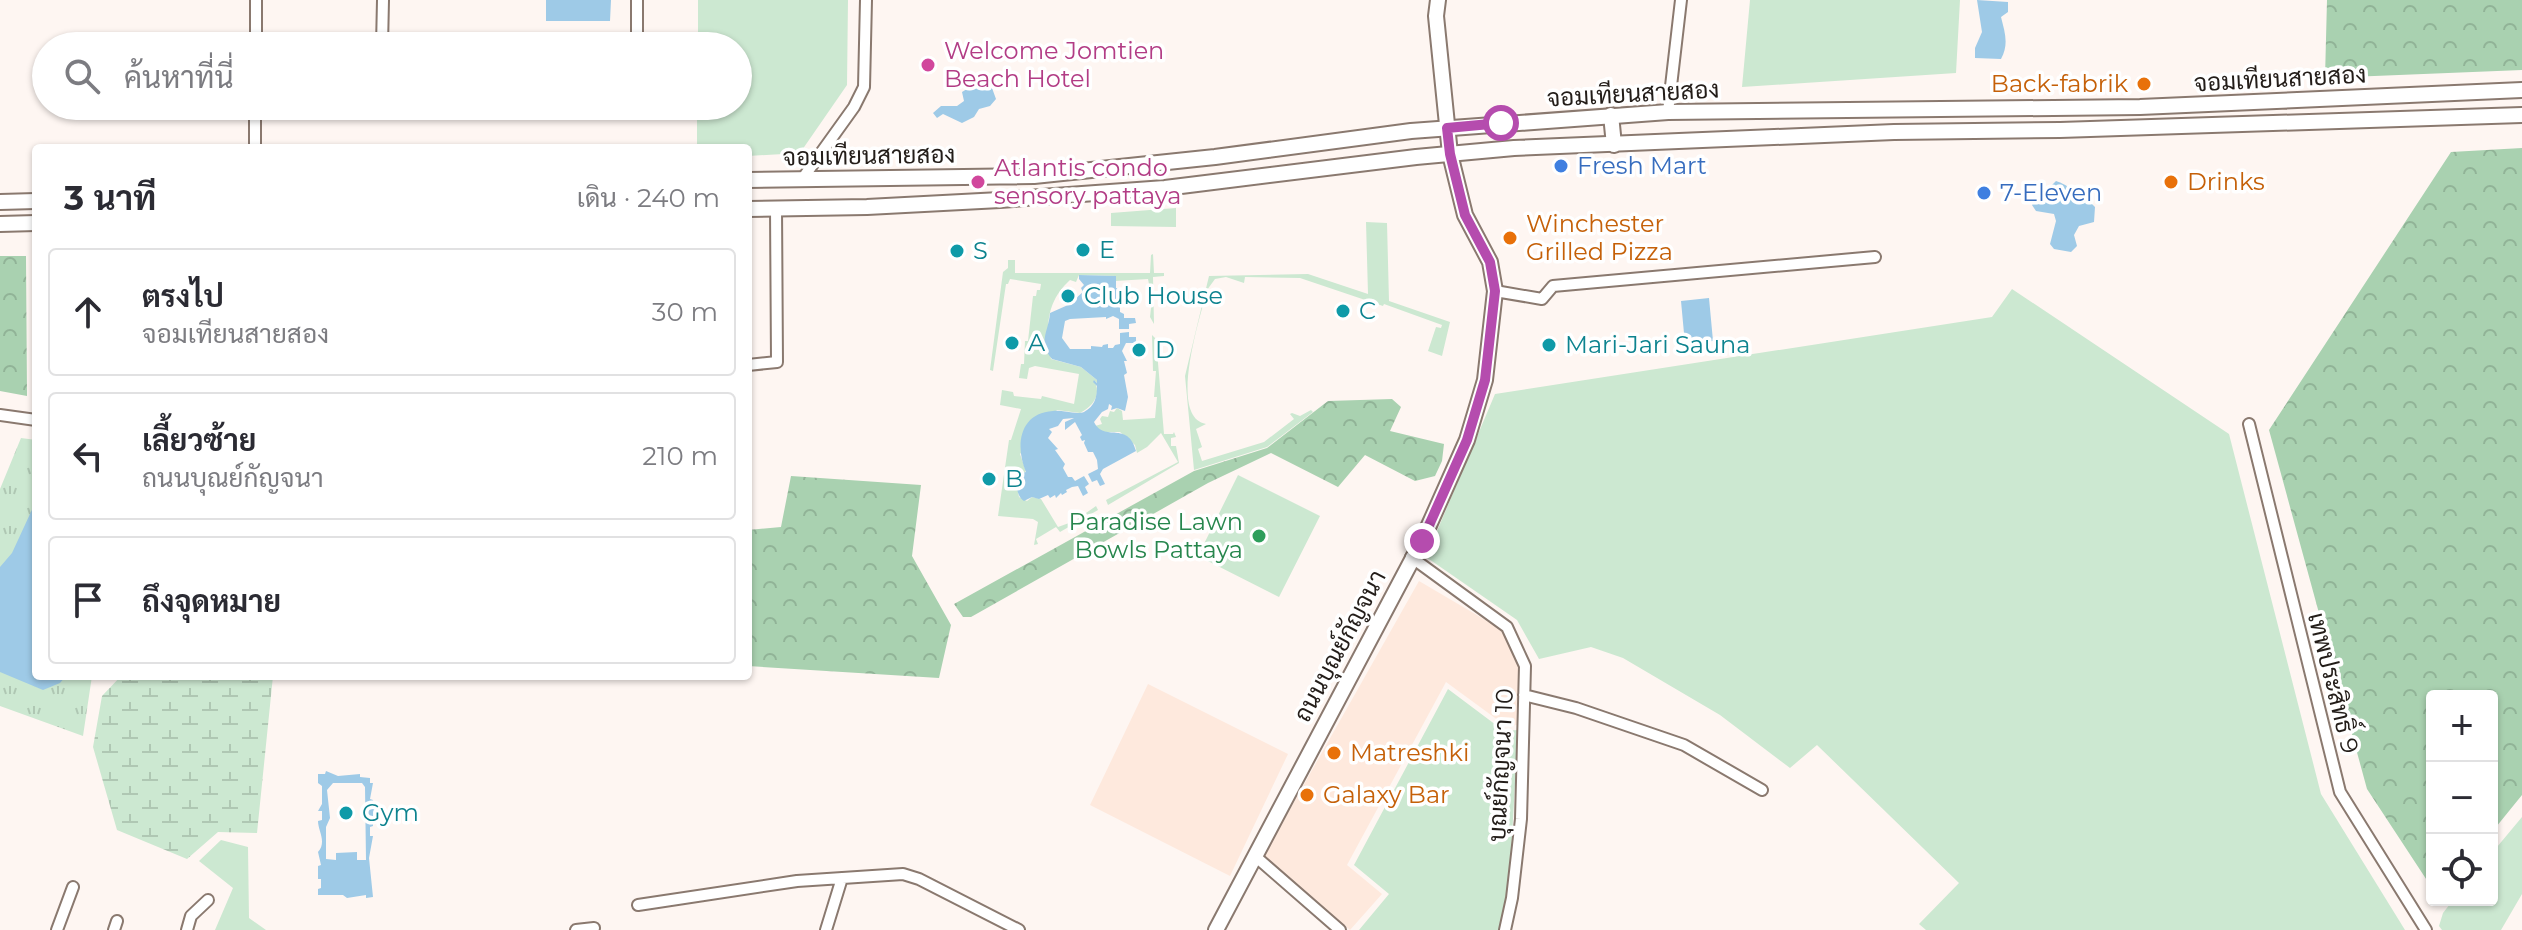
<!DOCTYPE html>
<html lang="th">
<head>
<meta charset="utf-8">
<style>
  :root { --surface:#fff; --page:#f2f2f3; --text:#2b2b33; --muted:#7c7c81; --line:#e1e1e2 }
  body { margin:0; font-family:Montserrat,Sarabun,sans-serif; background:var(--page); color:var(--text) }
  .controls { position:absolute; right:24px; bottom:24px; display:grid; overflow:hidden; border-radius:8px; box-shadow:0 2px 6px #0004 }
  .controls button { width:72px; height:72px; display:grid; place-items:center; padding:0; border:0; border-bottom:2px solid var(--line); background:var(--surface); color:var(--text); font:40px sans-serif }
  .stop { position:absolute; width:24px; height:24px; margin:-18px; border:6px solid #b54cae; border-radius:50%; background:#fff }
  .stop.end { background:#b54cae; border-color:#fff; box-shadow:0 2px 8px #0008 }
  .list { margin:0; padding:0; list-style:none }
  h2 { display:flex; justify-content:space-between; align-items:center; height:104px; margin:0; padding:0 32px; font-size:34px }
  h2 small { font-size:26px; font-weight:400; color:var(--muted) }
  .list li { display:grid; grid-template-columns:52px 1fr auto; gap:24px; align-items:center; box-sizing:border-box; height:128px; margin:0 16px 16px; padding:0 16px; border:2px solid var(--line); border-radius:8px }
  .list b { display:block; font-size:30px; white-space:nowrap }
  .list p { margin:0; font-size:26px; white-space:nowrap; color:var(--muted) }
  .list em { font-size:26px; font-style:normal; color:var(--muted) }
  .icon { flex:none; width:44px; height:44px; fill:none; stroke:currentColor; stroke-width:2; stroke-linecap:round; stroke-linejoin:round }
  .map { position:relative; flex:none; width:2522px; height:930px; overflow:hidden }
  .search { position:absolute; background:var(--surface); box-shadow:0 2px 6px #0004; left:32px; top:32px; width:720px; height:88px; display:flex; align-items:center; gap:20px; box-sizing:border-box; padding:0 28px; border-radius:44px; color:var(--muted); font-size:30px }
  .panel { position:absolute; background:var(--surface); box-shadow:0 2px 6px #0004; left:32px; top:144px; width:720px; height:536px; border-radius:8px }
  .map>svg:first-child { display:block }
</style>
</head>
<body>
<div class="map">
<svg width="2522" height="930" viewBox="0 0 2522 930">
  <defs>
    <pattern id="forest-crowns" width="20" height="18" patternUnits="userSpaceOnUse" patternTransform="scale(2)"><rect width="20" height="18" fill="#a9d1b0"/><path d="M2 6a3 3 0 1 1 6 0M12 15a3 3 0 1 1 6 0" fill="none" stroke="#91b397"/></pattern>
    <pattern id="wetland-marsh" width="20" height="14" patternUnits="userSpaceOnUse" patternTransform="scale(2)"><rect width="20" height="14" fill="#cce8d1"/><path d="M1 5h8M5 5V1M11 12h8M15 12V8" fill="none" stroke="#afc7b3"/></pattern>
    <pattern id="park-tufts" width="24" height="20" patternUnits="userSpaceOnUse" patternTransform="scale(2)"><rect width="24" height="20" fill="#cce8d1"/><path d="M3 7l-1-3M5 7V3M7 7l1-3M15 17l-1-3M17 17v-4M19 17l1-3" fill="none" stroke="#afc7b3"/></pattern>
  </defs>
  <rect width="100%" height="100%" fill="#fef6f2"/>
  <path fill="#fee9dd" d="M1419 581 1504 631 1520 669 1517 725 1506 726 1446 682 1347 865 1382 894 1350 930 1264 855Z
    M1148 684 1288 754 1230 876 1090 805Z"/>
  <path fill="#cce8d1" d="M698 0H848L847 85 800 153 748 156V148H697V106H738V46H698Z
    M1750 0H1960L1956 73 1742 87Z
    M1176 208V227L1111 226V213Z
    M1366 222 1387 223 1389 301 1450 322 1442 356 1428 351 1436 327 1441 328 1442 325 1384 304 1383 306 1300 278 1245 277 1244 283 1226 277 1215 279 1207 290C1201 315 1167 417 1206 424L1196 429 1202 447 1198 449 1202 461 1264 442 1294 419 1290 414 1292 413 1300 416 1311 410 1313 412 1267 447 1194 470 1185 376 1209 276 1308 274 1368 294Z
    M1153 254 1154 273H1164V276L1153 277 1154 324 1150 317 1152 299 1148 279 1115 281 1116 276 1079 275 1076 282 1070 280C1045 303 1046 328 1051 359L1081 367 1097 380V383L1094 380C1102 395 1093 406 1080 413L1057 410 1020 454 1026 471 1016 481 1019 497 1027 501 1032 497 1041 499 1058 527 1069 523V521L1074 518 1076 520 1096 506 1098 510 1060 532 1056 527 1036 539 1038 544 1034 545 1038 522 1033 519 998 516 1009 440H1011L1021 409 1000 405 1002 390 1013 392 1014 396 1041 399 1042 396 1074 404 1079 374 1035 366 1029 368 1027 379 1019 378 1021 364H1024L1025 341H1028L1033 296H1036L1037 290H1040L1041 284 1010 279 1008 284H1006L993 371 990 370 1003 272 1008 268V260H1015V273H1150L1151 255Z
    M2012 289 2229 434 2321 794 2405 930H1926L1919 924 1959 883 1817 745 1790 768 1720 715 1623 658 1591 647 1539 659 1517 620 1426 557 1495 394 1992 317Z
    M1152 335 1156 339 1164 434H1173L1174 432 1176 437 1171 438V446H1176L1179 463 1108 505 1106 500 1178 462 1161 433 1147 447 1137 453 1135 445 1120 432H1102L1095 426 1102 424 1100 419 1102 416 1108 417 1110 411 1114 412 1117 408 1122 411 1123 420 1155 418 1157 397H1154L1156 371H1153Z
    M1238 475 1320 516 1279 597 1198 556Z
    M1448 689 1504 731 1518 730 1509 890 1501 930H1359L1389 894 1354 865Z
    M2522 817V894L2501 930H2442L2439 926 2443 913 2453 900H2492V853Z
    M221 840 248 847 249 918 266 930H215L233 888 199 861Z"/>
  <path fill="url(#forest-crowns)" d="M2327 0H2522V70L2325 78Z
    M2522 148V795L2492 832V696H2432V888L2367 789 2269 430 2451 152Z
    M0 256H26L27 396 0 391Z
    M1392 399 1401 407 1390 431 1444 444 1442 461 1435 476 1415 481 1365 455 1338 487 1271 453 1208 483 971 617H963L954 604 1194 471 1267 448 1328 401Z
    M791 476 921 485 912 556 951 625 939 678 748 666V530L781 527Z"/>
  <path fill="url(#wetland-marsh)" d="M121 676H273L257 833 218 832 187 859 117 830 93 747 102 696Z"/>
  <path fill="url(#park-tufts)" d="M21 438 36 440V676H92L83 736 0 706V489Z"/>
  <path fill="#9ecae7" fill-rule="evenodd" d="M546 0H611L610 21H546Z
    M1977 0 2008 2V12L2001 17C2005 33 2009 44 2001 59L1975 58V48L1982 32Z
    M984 83 992 88 996 99 990 106 979 109 974 117 962 123 943 114 937 118 933 113 941 106H957L964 101 962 92 975 84Z
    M2056 181C2066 184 2087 198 2095 207L2094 222 2079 226 2074 235 2077 246 2071 252 2054 249 2050 244 2056 221 2054 214 2036 211 2032 205 2036 195H2051L2054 191 2052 185Z
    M1079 275 1116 276V288H1118L1119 294H1123L1121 301H1124V306L1120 307V312L1124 314V318H1135L1136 323 1129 324V329H1119V319L1113 316 1106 319V317L1070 319 1065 321 1062 338 1070 349H1091V346L1102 347 1103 345 1108 344V348H1113L1115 345 1120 344V333L1129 332V337H1136V343H1126L1122 351 1127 361H1124L1127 373 1124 375 1128 397 1125 411 1117 408 1111 410 1112 406 1109 404 1108 409 1102 412 1094 422C1104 443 1128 420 1136 451L1103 469 1100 474 1105 484 1100 486 1097 480 1092 482 1088 474 1098 469 1097 460 1093 452H1088L1084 443 1085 440 1082 441 1080 437 1082 435 1075 422 1065 430V422L1074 418 1063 419 1058 426 1049 429 1052 432 1048 438 1058 449 1055 450 1065 464 1063 468 1068 477H1072L1075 481 1084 476 1089 484 1085 487 1088 493 1083 496 1078 486 1072 487 1066 490 1067 492 1062 495 1061 493 1056 498 1055 495 1050 498 1048 495 1039 499 1032 497 1024 501C1017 497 1014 481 1019 474L1026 472C1015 446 1019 413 1053 411 1063 410 1076 415 1084 412 1095 406 1097 397 1097 386L1093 382 1094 380 1097 383V380L1081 367 1052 359C1037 342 1049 331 1050 313L1068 305 1083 292 1081 288 1084 285 1079 279Z
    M1709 298 1713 341 1685 344 1681 301Z
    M36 501V676H66L60 683 43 690 0 672V567L12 553Z
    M326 771 338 776 360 774V777L370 778V783H373L370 799 373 800 376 816 373 817V826L370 827V836H373L369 858 373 897 366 898V895L347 898 343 895H318V889L321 888V879H318V866L321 865 318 852C327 842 318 831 318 821L322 820V811H318L322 804V786L318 783V774H325ZM333 783H362L365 787 366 860H357V852L336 853V860L326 859V827L330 818 327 790Z"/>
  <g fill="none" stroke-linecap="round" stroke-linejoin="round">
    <g stroke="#8a796f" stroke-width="14">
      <path id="minor" d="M256 46V0
        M382 46 383 0
        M637 46V0
        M1668 112 1681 0
        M636 113V106
        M255 148V106
        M803 178 854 107 864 87 866 0
        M1495 291 1542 299 1553 286 1875 257
        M748 365 777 362 776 208
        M0 415 36 420
        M2249 424 2340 792 2426 930
        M1411 557 1507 627 1525 666 1521 819 1512 898 1505 930
        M1524 695 1576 708 1684 745 1762 790
        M1255 856 1340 930
        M638 905 797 881 903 874 919 879 1019 930
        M57 930 73 887
        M114 930 117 921
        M187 930 191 916 208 900
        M576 930 594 928 593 930
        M826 930 842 878"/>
    </g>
    <g stroke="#8a796f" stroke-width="18">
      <path id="tertiary" d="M1611 115 1614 145
        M1216 930 1422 541 1467 440 1485 380 1495 291 1490 262 1465 215 1450 154 1436 16 1438 0"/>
    </g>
    <g stroke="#8a796f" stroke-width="18">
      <path id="secondary" d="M748 180 1034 176 1215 157 1411 131 1668 112 2140 107 2522 90
        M0 202 36 201
        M748 209 867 207 1000 200 1165 188 1416 157 1514 148 1894 132 2060 130 2522 115
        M0 224 36 223"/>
    </g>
    <use href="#minor" stroke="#fff" stroke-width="10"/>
    <use href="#tertiary" stroke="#fff" stroke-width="14"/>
    <use href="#secondary" stroke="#fff" stroke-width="14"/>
  </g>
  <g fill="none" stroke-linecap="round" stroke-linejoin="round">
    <path stroke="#b54cae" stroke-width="10" d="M1422 541 1467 440 1485 380 1495 291 1490 262 1465 215 1450 154 1447 128 1501 123"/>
  </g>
  <g fill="#d1479c" stroke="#fff" stroke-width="3">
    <circle cx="928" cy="65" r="8"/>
    <circle cx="978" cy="182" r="8"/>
  </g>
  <g fill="#e8710a" stroke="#fff" stroke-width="3">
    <circle cx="2144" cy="84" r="8"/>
    <circle cx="2171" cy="182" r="8"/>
    <circle cx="1510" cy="238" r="8"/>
    <circle cx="1334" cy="753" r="8"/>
    <circle cx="1307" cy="795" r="8"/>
  </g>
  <g fill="#3f7fe0" stroke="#fff" stroke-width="3">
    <circle cx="1561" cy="166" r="8"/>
    <circle cx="1984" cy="193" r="8"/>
  </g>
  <g fill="#0f9aa8" stroke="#fff" stroke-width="3">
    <circle cx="1083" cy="250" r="8"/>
    <circle cx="957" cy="251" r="8"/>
    <circle cx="1068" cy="296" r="8"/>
    <circle cx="1343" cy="311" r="8"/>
    <circle cx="1012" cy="343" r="8"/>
    <circle cx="1549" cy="345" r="8"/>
    <circle cx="1139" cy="350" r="8"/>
    <circle cx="989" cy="479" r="8"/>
    <circle cx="346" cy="813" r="8"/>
  </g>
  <circle fill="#2e9e5b" stroke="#fff" stroke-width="3" cx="1259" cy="536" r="8"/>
  <g text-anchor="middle" stroke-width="7" stroke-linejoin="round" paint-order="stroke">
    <g font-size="24" fill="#b23c85" stroke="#fff" text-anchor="start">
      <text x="944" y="59">Welcome Jomtien<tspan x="944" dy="28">Beach Hotel</tspan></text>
      <text x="994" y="176">Atlantis condo<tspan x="994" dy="28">sensory pattaya</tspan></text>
    </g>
    <g font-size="24" fill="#231d19" stroke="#fff">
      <text transform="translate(2280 79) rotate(-3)" y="8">จอมเทียนสายสอง</text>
      <text transform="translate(1633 94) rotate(-3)" y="8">จอมเทียนสายสอง</text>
      <text transform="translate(869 156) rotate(-1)" y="8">จอมเทียนสายสอง</text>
      <text transform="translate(1340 646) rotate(-62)" y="8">ถนนบุณย์กัญจนา</text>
      <text transform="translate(2333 683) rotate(76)" y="8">เทพประสิทธิ์ 9</text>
      <text transform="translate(1501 765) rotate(-87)" y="8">บุณย์กัญจนา 10</text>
    </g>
    <g font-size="24" fill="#c56008" stroke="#fff" text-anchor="start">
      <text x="2128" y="92" text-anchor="end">Back-fabrik</text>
      <text x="2187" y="190">Drinks</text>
      <text x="1526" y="232">Winchester<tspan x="1526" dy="28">Grilled Pizza</tspan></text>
      <text x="1350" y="761">Matreshki</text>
      <text x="1323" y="803">Galaxy Bar</text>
    </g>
    <g font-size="24" fill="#366cbe" stroke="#fff" text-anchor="start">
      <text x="1577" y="174">Fresh Mart</text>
      <text x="2000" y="201">7-Eleven</text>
    </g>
    <g font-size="24" fill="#0d838f" stroke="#fff" text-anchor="start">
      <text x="1099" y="258">E</text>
      <text x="973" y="259">S</text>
      <text x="1084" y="304">Club House</text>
      <text x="1359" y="319">C</text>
      <text x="1028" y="351">A</text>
      <text x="1565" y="353">Mari-Jari Sauna</text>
      <text x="1155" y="358">D</text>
      <text x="1005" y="487">B</text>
      <text x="362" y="821">Gym</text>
    </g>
    <g font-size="24" fill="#27864d" stroke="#fff" text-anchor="end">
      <text x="1243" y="530">Paradise Lawn<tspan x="1243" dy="28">Bowls Pattaya</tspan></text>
    </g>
  </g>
</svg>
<div class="controls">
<button>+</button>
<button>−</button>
<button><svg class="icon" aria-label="locate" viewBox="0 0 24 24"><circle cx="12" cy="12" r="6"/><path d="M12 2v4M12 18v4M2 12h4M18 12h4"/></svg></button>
</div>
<div class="stop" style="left:1501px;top:123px"></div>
<div class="stop end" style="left:1422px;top:541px"></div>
<div class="search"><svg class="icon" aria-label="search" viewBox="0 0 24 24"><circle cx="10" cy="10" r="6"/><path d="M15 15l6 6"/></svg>ค้นหาที่นี่</div>
<section class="panel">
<h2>3 นาที<small>เดิน · 240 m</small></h2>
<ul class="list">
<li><svg class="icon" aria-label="ahead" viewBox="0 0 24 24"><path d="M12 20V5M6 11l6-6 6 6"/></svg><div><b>ตรงไป</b><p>จอมเทียนสายสอง</p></div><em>30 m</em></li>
<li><svg class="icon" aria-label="left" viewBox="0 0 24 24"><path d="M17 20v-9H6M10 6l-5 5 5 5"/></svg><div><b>เลี้ยวซ้าย</b><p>ถนนบุณย์กัญจนา</p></div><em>210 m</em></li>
<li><svg class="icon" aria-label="arrive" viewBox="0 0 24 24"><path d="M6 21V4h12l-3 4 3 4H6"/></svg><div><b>ถึงจุดหมาย</b></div></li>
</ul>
</section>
</div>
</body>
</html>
